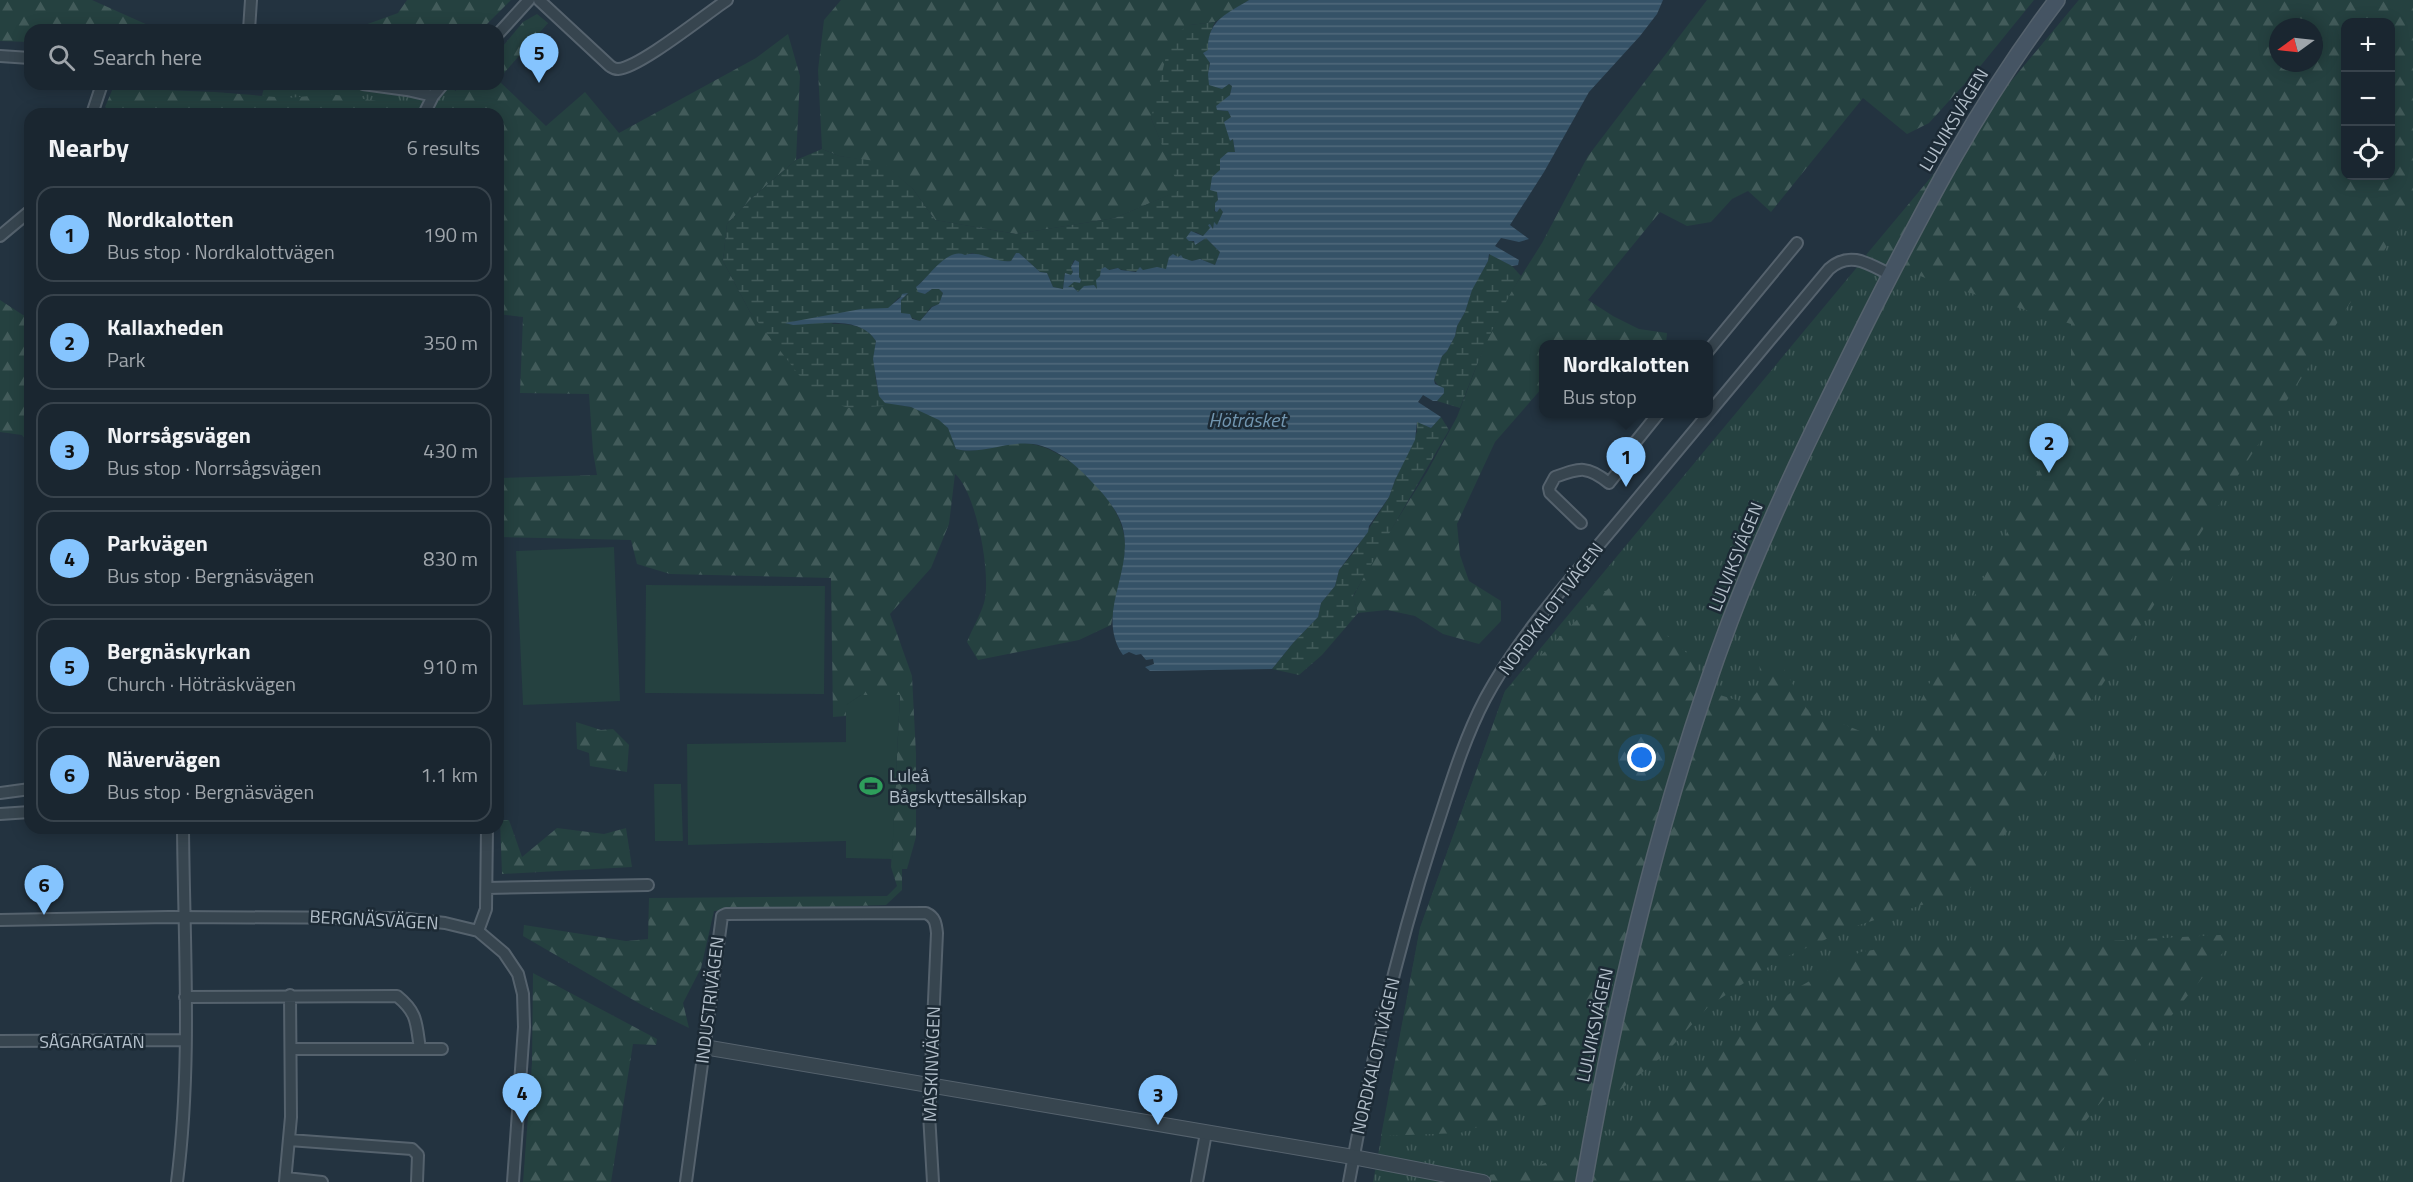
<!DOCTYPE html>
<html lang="en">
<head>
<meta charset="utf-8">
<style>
  :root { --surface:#1a2630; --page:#27323c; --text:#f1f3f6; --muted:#9fa5ab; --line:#38434c; --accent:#85c4fe }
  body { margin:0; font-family:"Titillium Web",sans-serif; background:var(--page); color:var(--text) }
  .controls { position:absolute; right:18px; top:18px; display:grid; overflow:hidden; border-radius:12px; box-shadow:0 3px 15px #0003 }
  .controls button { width:54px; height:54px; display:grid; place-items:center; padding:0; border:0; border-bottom:2px solid var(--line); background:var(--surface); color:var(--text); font:30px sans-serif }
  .compass { position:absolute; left:2269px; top:18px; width:54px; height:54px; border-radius:50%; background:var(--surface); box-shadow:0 3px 15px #0003; rotate:255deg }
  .you { position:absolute; left:1642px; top:758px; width:21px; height:21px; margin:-15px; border:4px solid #fff; border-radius:50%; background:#1a73e8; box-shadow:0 0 0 9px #1a73e833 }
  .badge { display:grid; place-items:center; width:39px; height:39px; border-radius:50%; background:var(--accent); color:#111; font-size:20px; font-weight:700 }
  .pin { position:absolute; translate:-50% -50px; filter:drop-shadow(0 2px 3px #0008) }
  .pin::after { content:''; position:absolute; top:32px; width:21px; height:18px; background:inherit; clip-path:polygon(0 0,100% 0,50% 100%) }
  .popup { position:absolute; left:1539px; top:340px; width:174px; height:78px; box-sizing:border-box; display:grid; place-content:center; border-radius:12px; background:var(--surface); filter:drop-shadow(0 2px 4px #0005); font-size:20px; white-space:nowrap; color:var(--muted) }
  .popup b { font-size:22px; color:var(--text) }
  .popup::after { content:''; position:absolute; left:50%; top:100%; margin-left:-12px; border:12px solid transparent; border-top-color:var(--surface) }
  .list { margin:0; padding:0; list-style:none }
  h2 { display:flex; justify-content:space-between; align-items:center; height:78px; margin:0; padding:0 24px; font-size:26px }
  h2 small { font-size:20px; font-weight:400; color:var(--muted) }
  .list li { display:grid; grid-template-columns:39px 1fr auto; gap:18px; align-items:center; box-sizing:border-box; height:96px; margin:0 12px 12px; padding:0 12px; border:2px solid var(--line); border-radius:18px }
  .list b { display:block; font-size:22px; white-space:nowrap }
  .list p { margin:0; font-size:20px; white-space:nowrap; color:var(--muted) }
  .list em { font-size:20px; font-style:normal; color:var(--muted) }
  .icon { flex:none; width:33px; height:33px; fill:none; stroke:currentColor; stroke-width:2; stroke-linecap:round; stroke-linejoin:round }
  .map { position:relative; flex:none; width:2413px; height:1182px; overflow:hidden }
  .search { position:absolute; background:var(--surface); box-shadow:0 3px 15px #0003; left:24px; top:24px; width:480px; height:66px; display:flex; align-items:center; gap:15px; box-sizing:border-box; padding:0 21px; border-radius:18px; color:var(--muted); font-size:22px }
  .panel { position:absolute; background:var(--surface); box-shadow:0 3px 15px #0003; left:24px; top:108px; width:480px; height:726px; border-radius:18px }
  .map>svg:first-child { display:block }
</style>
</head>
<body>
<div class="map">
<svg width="2413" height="1182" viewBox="0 0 2413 1182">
  <defs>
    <pattern id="grass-tufts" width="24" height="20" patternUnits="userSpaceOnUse" patternTransform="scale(1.5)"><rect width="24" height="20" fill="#254140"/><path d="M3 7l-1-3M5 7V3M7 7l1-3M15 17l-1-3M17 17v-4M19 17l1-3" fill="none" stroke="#425b5a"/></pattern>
    <pattern id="forest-firs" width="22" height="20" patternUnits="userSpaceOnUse" patternTransform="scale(1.5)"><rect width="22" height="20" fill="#254140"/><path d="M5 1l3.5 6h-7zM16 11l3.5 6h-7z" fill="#425b5a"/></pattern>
    <pattern id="wetland-marsh" width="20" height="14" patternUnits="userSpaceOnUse" patternTransform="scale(1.5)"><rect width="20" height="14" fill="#254140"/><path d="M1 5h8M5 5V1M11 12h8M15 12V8" fill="none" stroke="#425b5a"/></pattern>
    <pattern id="water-rules" width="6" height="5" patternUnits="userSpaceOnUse" patternTransform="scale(1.5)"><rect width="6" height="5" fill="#355267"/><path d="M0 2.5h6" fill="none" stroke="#50697b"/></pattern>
  </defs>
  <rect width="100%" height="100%" fill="#233340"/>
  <path fill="url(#grass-tufts)" fill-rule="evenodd" d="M2079 0H2413V1182H1373L1420 928 1505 691ZM2346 22H2390V176H2346ZM2278 27H2314V63H2278Z
    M289 84H447L484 114H257L264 88Z"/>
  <path fill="url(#forest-firs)" fill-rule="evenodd" d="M0 0H92L159 30H30V42L0 41Z
    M407 0H511L481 30H351L398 13Z
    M841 0H1249L1215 22 1190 25 1151 118 1181 190 1115 218 1016 234 935 220 913 189 882 163 839 156 822 149 818 70 824 20Z
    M1707 0H2034L1978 69 1929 123 1907 134 1863 98 1771 212 1748 191 1732 199 1711 222 1687 226 1660 212 1588 300 1613 316 1639 329 1667 333 1666 344H1604L1598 342 1591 344H1544L1543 387 1495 442 1457 524 1460 555 1469 581 1501 601V621L1479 644 1443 634 1415 616 1387 610 1358 613 1353 597 1377 552 1427 472 1457 417 1485 344 1506 300 1542 243 1588 156Z
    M2079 0H2413V206L1969 890 1856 926 1779 960 1709 1006 1663 1056 1611 1097 1572 1096 1460 1133 1381 1136 1420 928 1505 691 1611 586 1698 663 1697 688 1746 703 1761 688 1759 658 1781 664 1807 709 1872 736 1904 733 2071 408V324L1941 284 1866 255ZM2346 22H2390V176H2346ZM2278 27H2314V63H2278Z
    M537 14 548 23 498 80V52L523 22Z
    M788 34 800 76 796 160 752 198 727 224 723 261 750 312 782 351 899 405C915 407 941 414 949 430 952 436 954 443 956 449 980 455 1000 442 1024 443 1066 445 1123 500 1125 543 1126 570 1116 598 1111 625L1079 640 978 660 967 642C972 629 980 616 984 603 992 576 976 491 955 474L949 524 931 568 890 614 912 676 916 754V837L907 869H902V890L886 905 714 911 701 968 683 1003 689 1028 642 1005 523 936 524 925 626 941 648 939 649 898 887 896 897 886 891 867 900 696 861 695 847 705 846 716 833 717 831 578 670 574 637 564 631 540 498 537V478L597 475 593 452 589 394 520 393 523 317 498 314V114H438L461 84H498V80L546 126 585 92 619 133 756 58Z
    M113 88 215 92 288 98 330 94 411 106 409 114H114L105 107Z
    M0 300 23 315 30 314V444L22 435 0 432Z
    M576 722 601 730 613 729 629 745 627 772 590 766 589 753 577 749Z
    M500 820H509L522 857 557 828 604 834 626 828 632 867 502 874Z
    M2238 934 2036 1182H1442L1530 1169 1615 1135 1794 990 1860 952 1904 945H2032Z
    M533 973 657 1039 656 1045 633 1044 611 1182H523L532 1063Z"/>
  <path fill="url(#wetland-marsh)" d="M1215 22C1203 46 1213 52 1208 74L1232 86 1230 95 1217 110 1228 111 1231 117 1230 141 1233 139 1235 152 1220 170 1214 190 1217 192 1218 200 1214 211 1217 212 1220 208 1223 212 1217 226 1214 225 1213 229 1210 224V229L1203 236 1196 232 1186 238 1197 244 1206 238 1220 252 1215 265 1200 259 1192 261 1169 257 1167 269 1162 270 1157 267C1146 272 1128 273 1117 268L1108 270 1100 276 1097 290 1094 285 1078 292 1073 287H1067L1079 277V262L1074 260 1071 267 1073 272 1071 276 1065 273 1063 289 1053 287 1047 273 1040 272 1019 253H1016L1011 261 999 262 972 253 937 267 916 287 925 294 932 289H939L943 293 939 304 931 307 920 321 901 314V300L908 294 898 298 888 309H861L831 324C850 324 865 324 876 341 874 353 873 394 885 402 888 404 895 404 899 405L849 408 817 398 750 312 723 261 727 224 752 198 796 160 822 149 839 156 882 162 913 189 935 220 1016 234 1115 218 1180 190 1151 118 1171 36 1190 25Z
    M1490 254 1512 266 1521 276C1495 317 1478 362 1460 408L1437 401 1444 393 1434 380 1442 356 1447 351 1455 336 1457 326 1465 312 1472 289 1488 261Z
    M1441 417 1449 430 1353 596 1358 613 1322 655 1299 675 1272 669 1293 643 1318 617 1321 603 1335 586 1339 570 1354 552 1389 497 1395 480 1417 432V421L1431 428Z"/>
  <path fill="#254140" d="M614 547 620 701 523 705 516 551Z
    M646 585 825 586 824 694 645 693Z
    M861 695H900L892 859 846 858V841L688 845 687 744 846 742V705Z
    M654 784H681L683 841H655Z"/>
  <path fill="url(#water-rules)" d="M1249 0H1663L1657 14 1640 36 1589 92 1544 172 1510 225 1529 239 1519 242 1501 238 1495 246 1519 260 1518 265 1512 266 1489 254 1488 261 1472 290 1465 312 1457 326 1455 336 1447 351 1442 356 1434 380 1435 384 1444 388V393L1437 401H1433L1423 395 1418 402 1441 417 1431 428 1417 422 1415 440 1395 480 1389 497 1369 526 1368 532 1339 570 1335 586 1321 603 1318 617 1293 643 1272 669 1150 671 1145 667 1154 664 1153 659 1146 660 1141 654 1136 655 1129 652 1123 655C1094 613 1136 570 1122 525 1116 508 1103 493 1090 480 1077 466 1061 452 1042 446 1013 437 984 456 956 449L948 428 939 420 911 407 885 403 879 396 873 359 876 341C860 315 820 324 793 325L785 323 861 309 888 308 901 297 902 294 908 293 901 300V313L910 314 912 319 920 321 932 307 939 304 943 293 939 289H932L925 294 918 292 916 287C930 276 947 247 965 255 981 250 994 263 1011 261L1016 253H1019L1040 272 1047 273 1053 287 1063 289 1065 273 1071 275 1073 272 1071 267 1075 260 1079 262V277L1081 280 1080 283 1074 282 1068 287H1073L1078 292 1084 286 1094 285 1097 289 1096 280 1100 276 1101 269 1105 267 1109 270 1118 268 1121 270 1136 272 1140 267 1143 270 1157 267 1166 269 1169 257 1173 254 1178 257 1181 255 1183 258 1192 261 1200 259 1215 265 1220 252 1206 238 1195 245 1194 241H1189L1186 238 1191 231 1203 236 1210 228 1208 225 1210 224 1213 229 1214 222 1217 225 1223 212 1220 208 1217 212 1215 211V203L1218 200 1217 192 1210 190 1212 177 1220 170V159L1228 152H1235L1233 139 1230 141 1224 122 1231 117 1228 111 1217 110 1216 106 1230 95 1232 86 1229 84 1222 89 1209 85 1208 74 1210 63 1203 53 1208 50C1207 20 1227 14 1249 0Z"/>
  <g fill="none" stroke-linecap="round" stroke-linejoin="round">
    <g stroke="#55626d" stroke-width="14">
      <path id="minor" d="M539 0 610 66C613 68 614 69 618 69 639 68 706 14 727 0
        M249 30 251 0
        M498 34 529 0
        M0 56 30 58
        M363 84 407 90 433 96
        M92 114 102 84
        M424 114 433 96 443 84
        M0 236 30 211
        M1708 351 1797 243
        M1581 523 1550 493 1549 488 1555 477C1580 468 1587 465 1609 483L1621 468 1633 445 1658 414
        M0 793 30 789
        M0 814 30 812
        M487 888 648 885
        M0 920 169 917 398 918 445 923 478 931 504 953 518 974 523 994 524 1027 513 1182
        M478 931 486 909 487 828
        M185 997 397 996C418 1013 416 1023 420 1049
        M0 1041 185 1040
        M291 1049H442
        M289 1140 412 1149 418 1155 417 1182
        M286 1178 322 1182
        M177 1182C192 1065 184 946 183 828
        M285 1182 291 1117 290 995
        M686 1182 722 916 726 914 926 913C935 917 936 923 937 933L929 1114 933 1182
        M1197 1182 1206 1133
        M1349 1182C1370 1066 1397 950 1433 838 1449 790 1462 743 1485 699 1518 637 1574 575 1619 521 1689 437 1759 353 1829 269 1850 250 1869 264 1891 275"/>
    </g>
    <g stroke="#55626d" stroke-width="16">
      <path id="tertiary" d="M704 1047 1353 1157 1483 1182"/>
    </g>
    <g stroke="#55626d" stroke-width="18">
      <path id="secondary" d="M1584 1182C1617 991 1662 802 1730 621 1769 518 1818 420 1867 321 1924 208 1980 101 2057 0"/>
    </g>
    <use href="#minor" stroke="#37454f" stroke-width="10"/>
    <use href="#tertiary" stroke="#37454f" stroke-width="14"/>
    <use href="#secondary" stroke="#455463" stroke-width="15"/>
  </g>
  <defs>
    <g id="stadium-bare" transform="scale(1.8)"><path d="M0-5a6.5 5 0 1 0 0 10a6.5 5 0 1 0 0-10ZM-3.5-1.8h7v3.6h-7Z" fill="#2e9e5b" stroke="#1c2a35" stroke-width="2.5" paint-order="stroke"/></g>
  </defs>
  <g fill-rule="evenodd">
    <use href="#stadium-bare" x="871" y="786"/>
  </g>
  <g text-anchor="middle" stroke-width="5" stroke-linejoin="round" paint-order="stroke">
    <g font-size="18" fill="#b3bfca" stroke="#1c2a35">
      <text transform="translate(1954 120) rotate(-59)" y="6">LULVIKSVÄGEN</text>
      <text transform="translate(1736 557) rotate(-68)" y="6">LULVIKSVÄGEN</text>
      <text transform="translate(1551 609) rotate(-53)" y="6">NORDKALOTTVÄGEN</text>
      <text transform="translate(374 920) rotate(3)" y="6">BERGNÄSVÄGEN</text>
      <text transform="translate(710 1000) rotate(-83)" y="6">INDUSTRIVÄGEN</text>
      <text transform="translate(1595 1025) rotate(-78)" y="6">LULVIKSVÄGEN</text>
      <text x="92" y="1048">SÅGARGATAN</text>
      <text transform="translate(1376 1056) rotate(-77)" y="6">NORDKALOTTVÄGEN</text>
      <text transform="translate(932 1064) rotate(-88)" y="6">MASKINVÄGEN</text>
    </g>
    <g font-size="18" fill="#b3bfca" stroke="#1c2a35" text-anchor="start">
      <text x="889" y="782">Luleå<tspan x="889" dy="21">Bågskyttesällskap</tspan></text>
    </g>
    <g font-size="20" font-style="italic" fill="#7195af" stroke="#1c2a35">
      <text x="1247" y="427">Höträsket</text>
    </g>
  </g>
</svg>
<div class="controls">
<button>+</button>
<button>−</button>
<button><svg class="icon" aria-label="locate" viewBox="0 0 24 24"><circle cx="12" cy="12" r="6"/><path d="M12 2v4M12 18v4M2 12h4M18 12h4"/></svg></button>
</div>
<svg class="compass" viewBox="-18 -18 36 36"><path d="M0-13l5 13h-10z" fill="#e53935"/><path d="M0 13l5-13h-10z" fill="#9fa5ab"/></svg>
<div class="you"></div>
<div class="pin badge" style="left:1626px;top:487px">1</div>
<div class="popup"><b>Nordkalotten</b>Bus stop</div>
<div class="pin badge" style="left:2049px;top:473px">2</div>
<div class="pin badge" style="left:1158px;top:1125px">3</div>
<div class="pin badge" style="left:522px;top:1123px">4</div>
<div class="pin badge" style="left:539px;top:83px">5</div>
<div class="pin badge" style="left:44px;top:915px">6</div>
<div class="search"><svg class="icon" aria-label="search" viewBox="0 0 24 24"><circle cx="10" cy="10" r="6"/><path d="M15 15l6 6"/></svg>Search here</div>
<section class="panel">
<h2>Nearby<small>6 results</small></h2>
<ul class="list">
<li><span class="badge">1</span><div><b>Nordkalotten</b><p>Bus stop · Nordkalottvägen</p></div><em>190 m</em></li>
<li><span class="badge">2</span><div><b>Kallaxheden</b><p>Park</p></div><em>350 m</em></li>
<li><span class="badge">3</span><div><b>Norrsågsvägen</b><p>Bus stop · Norrsågsvägen</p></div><em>430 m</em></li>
<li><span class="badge">4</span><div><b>Parkvägen</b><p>Bus stop · Bergnäsvägen</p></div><em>830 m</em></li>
<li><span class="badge">5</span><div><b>Bergnäskyrkan</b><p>Church · Höträskvägen</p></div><em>910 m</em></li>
<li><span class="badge">6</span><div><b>Nävervägen</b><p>Bus stop · Bergnäsvägen</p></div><em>1.1 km</em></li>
</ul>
</section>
</div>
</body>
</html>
